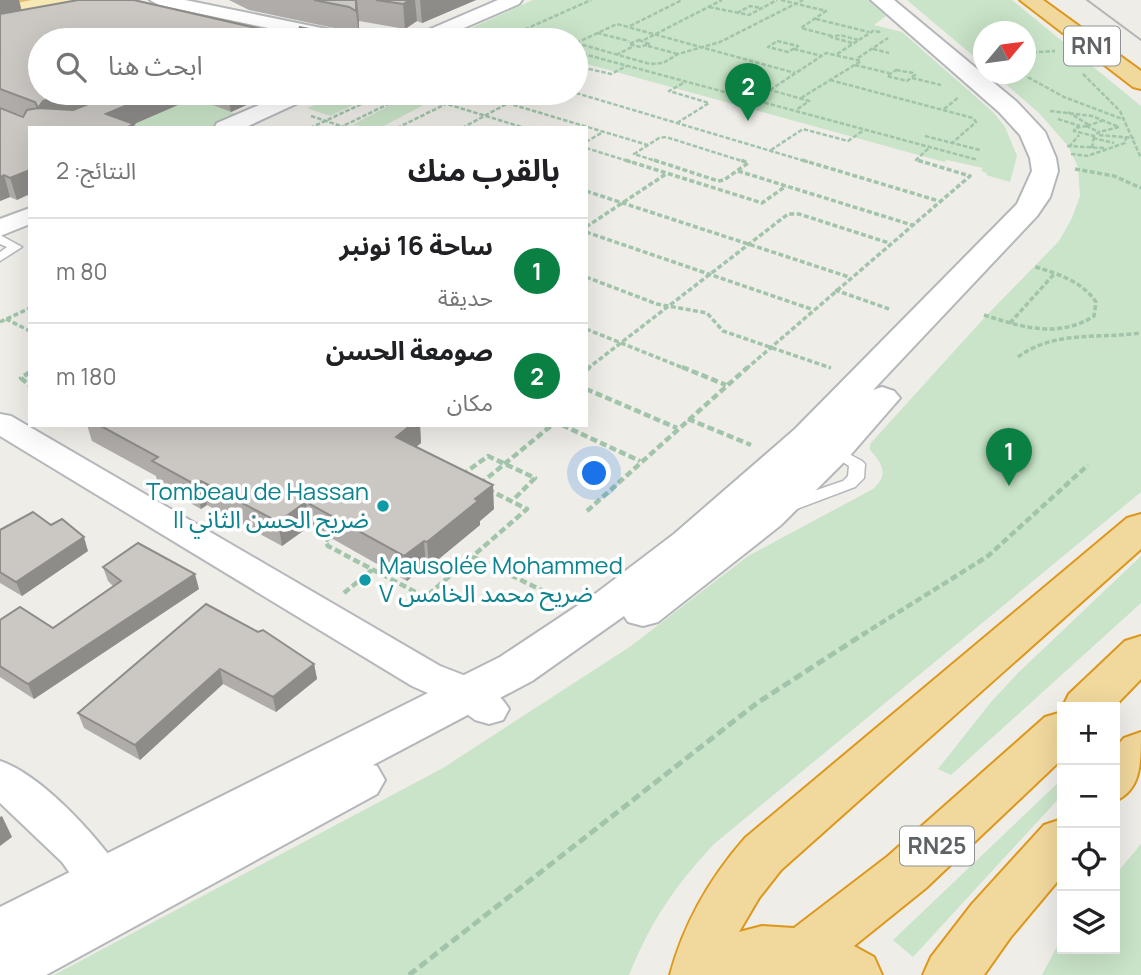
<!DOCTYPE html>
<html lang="ar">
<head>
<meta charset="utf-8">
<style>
  :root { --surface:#fff; --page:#f6f6f6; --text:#202124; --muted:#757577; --line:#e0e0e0; --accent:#0b8043 }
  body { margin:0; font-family:Manrope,"Noto Sans Arabic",sans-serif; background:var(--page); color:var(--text); direction:rtl }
  .controls { position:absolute; right:21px; bottom:21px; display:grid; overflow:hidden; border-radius:0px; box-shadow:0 7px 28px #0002 }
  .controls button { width:63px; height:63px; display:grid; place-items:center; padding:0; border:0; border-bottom:2px solid var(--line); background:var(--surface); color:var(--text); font:35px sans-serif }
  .compass { position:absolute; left:973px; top:21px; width:63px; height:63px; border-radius:50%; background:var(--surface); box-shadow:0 7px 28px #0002; rotate:61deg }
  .you { position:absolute; left:595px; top:474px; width:24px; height:24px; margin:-18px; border:5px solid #fff; border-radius:50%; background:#1a73e8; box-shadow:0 0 0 10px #1a73e833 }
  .badge { display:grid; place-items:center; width:46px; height:46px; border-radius:50%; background:var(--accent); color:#fff; font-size:23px; font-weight:700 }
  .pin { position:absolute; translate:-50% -58px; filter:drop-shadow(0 2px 4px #0008) }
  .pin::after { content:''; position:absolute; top:37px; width:24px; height:21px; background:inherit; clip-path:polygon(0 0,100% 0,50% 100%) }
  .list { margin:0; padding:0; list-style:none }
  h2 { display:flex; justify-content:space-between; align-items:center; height:91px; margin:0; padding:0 28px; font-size:30px }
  h2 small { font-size:23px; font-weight:400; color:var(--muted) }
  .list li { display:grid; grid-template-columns:46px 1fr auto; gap:21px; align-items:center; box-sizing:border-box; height:105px; padding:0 28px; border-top:2px solid var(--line) }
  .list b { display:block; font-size:26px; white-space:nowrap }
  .list p { margin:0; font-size:23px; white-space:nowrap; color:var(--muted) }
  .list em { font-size:23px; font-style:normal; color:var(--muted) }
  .icon { flex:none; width:38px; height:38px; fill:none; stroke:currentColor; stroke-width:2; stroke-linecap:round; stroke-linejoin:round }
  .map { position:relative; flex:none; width:1141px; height:975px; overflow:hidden; direction:ltr }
  .search { position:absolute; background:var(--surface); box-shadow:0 7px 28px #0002; left:28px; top:28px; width:560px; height:77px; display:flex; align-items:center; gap:18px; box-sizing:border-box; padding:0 24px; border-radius:38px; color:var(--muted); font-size:26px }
  .panel { position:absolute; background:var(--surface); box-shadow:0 7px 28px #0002; left:28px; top:126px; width:560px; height:301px; border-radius:0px; direction:rtl }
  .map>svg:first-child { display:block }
</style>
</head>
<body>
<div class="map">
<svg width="1141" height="975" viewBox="0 0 1141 975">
  <rect width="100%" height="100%" fill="#efede8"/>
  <path fill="#c9e4c8" d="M533 0H868L886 16 874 25 902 32 994 113 1005 127 1017 156 1010 182 986 175 987 173 981 171 983 168 947 160 944 162 576 61V40H459L449 38Z
    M907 0H1012L1141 106V492L714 844C674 887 651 921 629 975H54L443 768 631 646 748 556 873 489C889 475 883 464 870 450V444L986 316 1059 241 1072 218 1080 196 1078 167 1068 146 1039 113 994 74H1026V32H984L983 64Z
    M181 93 241 116 214 128H126Z
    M342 93H378L330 116 307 108Z
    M410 95 431 101 380 128 352 125Z
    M1141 556V603L951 775 938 769 991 702 1018 673Z
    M1062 779V795L913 957 893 940Z
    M1141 844V975H1042L1062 937V949H1115V875Z"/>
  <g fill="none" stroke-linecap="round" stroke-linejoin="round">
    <g stroke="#b5b8bb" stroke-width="3">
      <path id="lane" d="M0 235 22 247 0 261V252L7 247 0 244Z
        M834 446 862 461 865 464 864 478 855 487 794 510H782L780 506 782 502 843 481 848 476 849 466 826 451Z"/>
    </g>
    <g stroke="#b5b8bb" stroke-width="4">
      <path id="street" d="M150 0H185L351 34 361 40H325L159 5Z
        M498 0H522L519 4 436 40H411L414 36Z
        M287 93H314L311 97 244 128H214L217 123Z
        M30 208V224L0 236V219Z
        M0 414 11 416 440 666C465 676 495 684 509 709L503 720 489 724 475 720 455 705 412 686 0 436Z
        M0 761C46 776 117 856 138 900L131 914 115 920 99 914 62 862 0 803Z"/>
    </g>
    <g stroke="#b4b7ba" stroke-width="4">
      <path id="secondary" d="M871 0H894L1017 102 1045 132 1056 158 1058 171 1050 197 1037 216 873 390 882 387 894 391 900 398 847 459 781 525 658 622 643 626 628 622 624 616 532 681 373 765 377 766 385 780 377 794 46 975H0V907L500 657 595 594 674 534 795 429 1017 204 1032 171 1030 158 1020 135 999 112Z"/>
    </g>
    <g stroke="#e2bc6e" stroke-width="4">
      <path id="primary" d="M32 0H78L75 4 68 6 0 18V6Z"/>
    </g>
    <g stroke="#dd971b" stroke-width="4">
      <path id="highway" d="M1020 0H1043L1141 71V89L1133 87Z
        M1141 514V549L781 870 759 898 739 932 762 926 794 928 888 856 1045 717 1062 712V759L926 888 854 946 874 957 882 975H670C684 923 709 879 745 838L1127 518Z
        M1141 636V679L1114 707 1062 708 1069 694 1125 641Z
        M1141 732C1141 764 1141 790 1115 801V748L1124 738Z
        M1062 819V876L1010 938 984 975H923L931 957 972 904 1044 825Z"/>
    </g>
    <path stroke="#a1c4aa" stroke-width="2.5" stroke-dasharray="4.5 2" stroke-linecap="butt" d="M781 0 826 11 801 28 832 36
      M709 7 749 15 777 0
      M737 13 750 6 761 8
      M816 19 869 32
      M630 26 682 0
      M597 33 629 41
      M514 35 534 40
      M501 40 591 0
      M639 40 649 44 640 47 629 44Z
      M644 40 722 0
      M777 41 798 46 788 52 768 47Z
      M576 43 650 64 663 63 678 54 720 42 803 0
      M576 43 617 24 795 73
      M852 43 831 37 840 35 858 40
      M648 46 678 54
      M794 49 822 56
      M873 49 889 53
      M576 52 978 160
      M1026 53 1055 51
      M837 54 873 31 881 32
      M616 55 632 47
      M858 58 888 38
      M855 65 889 73
      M576 66 611 74 627 66
      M896 70 913 73 915 75 907 81 887 76Z
      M1022 74 1064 97 1125 120
      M1083 74 1120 111 1141 158
      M912 78 941 85
      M830 80 973 118 976 122 952 143
      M770 90 826 53 861 61 801 98
      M411 93 525 128
      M576 93 808 162
      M751 98 767 89 809 101 796 110
      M507 103 648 145
      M944 109 959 97
      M1050 111 1092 116 1119 127 1099 132
      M1068 112 1089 125
      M311 116 347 128
      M1058 119 1080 126
      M677 123 709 103 669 91 685 82
      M1086 126 1099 132 1094 136 1074 131 1075 128Z
      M1087 126 1104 120
      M310 128 385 93
      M339 128 411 93
      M397 128 468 93
      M462 128 527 93
      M1099 135 1134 138
      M925 136 980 150
      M1093 138 1114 143
      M586 142 603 132
      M1067 146 1104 148
      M1069 147 1079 135
      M586 148 631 162
      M1092 148 1094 136
      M771 150 803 129 848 141 864 130
      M1071 154 1087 156 1125 143 1126 137
      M659 162 634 154 659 138 666 137 745 162
      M923 162 916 160 930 147"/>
    <path stroke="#a1c4aa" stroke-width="3.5" stroke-dasharray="5 2.5" stroke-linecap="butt" d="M625 160 762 203 786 186
      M654 160 718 181 724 180 748 163 741 160
      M802 160 939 201
      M1075 169 1114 176 1141 188
      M738 171 912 225
      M586 191 849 277
      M586 227 666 174
      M586 232 811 309
      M586 277 657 304 707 313 723 331 831 368
      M835 290 889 309
      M984 315C1022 327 1058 339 1094 316L1096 302C1081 280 1057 274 1033 266
      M6 319 30 331
      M0 322 30 308
      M1010 323 1055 273
      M586 329 686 369
      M1018 357C1055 330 1098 339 1141 333
      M587 369 788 214H799L889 243
      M746 369 970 176 917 160"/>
    <path stroke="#a1c4aa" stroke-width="4.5" stroke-dasharray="7 3.5" stroke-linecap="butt" d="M682 367 726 385
      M586 370 590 367
      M30 372 21 378 30 386
      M586 389 677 428
      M688 419 751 445
      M562 425 640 461
      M431 461 527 509 429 594 423 596 328 546 325 541 426 462Z
      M462 475 488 456 535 478 513 500
      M480 484 552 425
      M587 511 748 367
      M473 557 558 598
      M344 593 372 570
      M862 635 988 556 1088 465"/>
    <path stroke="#a1c4aa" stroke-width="5" stroke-dasharray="9 4.5" stroke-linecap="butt" d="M409 975 757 703 865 633"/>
    <use href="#lane" fill="#fff" fill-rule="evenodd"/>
    <use href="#street" fill="#fff" fill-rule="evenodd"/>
    <use href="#secondary" fill="#fff" fill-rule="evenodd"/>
    <use href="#primary" fill="#f6e9b6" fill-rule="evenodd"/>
    <use href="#highway" fill="#f1d89d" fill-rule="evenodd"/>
    <path stroke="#b3b4b4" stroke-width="2" d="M1087 0 1141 40"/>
  </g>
  <path fill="#afaca9" d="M0 0H19L21 10 302 39 300 37 299 27 324 32H353L249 10 229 0H476L422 23 417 21 405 29 359 21 358 40H40V93H273L231 112 194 98 134 124 135 128H30L17 200 10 197 0 201V108L23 117 24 116 0 108Z
    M87 425H420L421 443 416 447 494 509 480 521V525L429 567 426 565 407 581 310 526 282 546 207 505 201 509 158 485 156 476 92 441Z
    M0 530 88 551 22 596 0 583Z
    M103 567 199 589 34 699 0 677V620L53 628 113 586 108 581Z
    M206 604 314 664 317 679 276 712 223 684 140 760 84 728 78 713Z"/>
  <path fill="#8e8c89" d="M0 0H19L22 12 0 17Z
    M357 0 359 21V36L356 11Z
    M410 0H415L417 21 405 29 403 4Z
    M420 0H476L422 23Z
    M64 93H120L48 121 38 108 43 101Z
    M156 93H193L194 98 134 124 135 128H110L106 114Z
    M227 93H273L231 112Z
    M30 170V194L17 200 10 178Z
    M4 175 10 197 0 201V177Z
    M411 425H420L421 443 398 461 396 437Z
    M201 481 207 505 201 509 196 485Z
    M493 485 494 509 480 521V525L429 567 427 542 475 499Z
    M306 502 310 526 282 546 278 522Z
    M84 537 88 551 22 596 16 582Z
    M424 541 426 565 407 581 404 556Z
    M195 574 199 589 34 699 28 684Z
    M314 664 317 679 276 712 273 697Z
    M220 669 223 684 140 760 135 745Z
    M2 816 12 837 0 846V817Z"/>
  <path fill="#cbc8c4" stroke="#8e8c89" stroke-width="2" d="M78 0H134L309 40H40V93H64L43 101 38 108 35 102 0 89V14Z
    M314 0H356V11L349 7Z
    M376 0H410L403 4Z
    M299 27 324 32H358L357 40H324Z
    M117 93H156L106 114 134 124 126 128H30V170L10 178 4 175 0 177V108L23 117 27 110 38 108 73 110Z
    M99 425H411L396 437 493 485 475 499 478 501 427 542 424 541 404 556 306 502 278 522 201 481 196 485 152 461 158 457Z
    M33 512 51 525 62 519 84 537 16 582 0 572V530Z
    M138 543 195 574 28 684 0 666V620L20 607 53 628 121 581 103 567Z
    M206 604 258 632 263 630 314 664 273 697 220 669 135 745 78 713Z"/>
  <g fill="#0f9aa8" stroke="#fff" stroke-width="2.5">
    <circle cx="383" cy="506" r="7"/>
    <circle cx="365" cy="580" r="7"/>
  </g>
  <g text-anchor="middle" stroke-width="7" stroke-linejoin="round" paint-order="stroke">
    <g fill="#fff" stroke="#8f9294" stroke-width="2">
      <rect x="1064" y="26.5" width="56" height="39" rx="5"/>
      <rect x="900" y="826.5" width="74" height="39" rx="5"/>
    </g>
    <g font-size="23" font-weight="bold" fill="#5f6366">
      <text x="1092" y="54">RN1</text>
      <text x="937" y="854">RN25</text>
    </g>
    <g font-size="24" fill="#0d838f" stroke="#fff" text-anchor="end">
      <text x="369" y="500">Tombeau de Hassan<tspan x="369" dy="28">II ضريح الحسن الثاني</tspan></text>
      <text x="379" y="574" text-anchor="start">Mausolée Mohammed<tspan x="379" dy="28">V ضريح محمد الخامس</tspan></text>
    </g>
  </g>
</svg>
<div class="controls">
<button>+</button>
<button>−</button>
<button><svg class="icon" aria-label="locate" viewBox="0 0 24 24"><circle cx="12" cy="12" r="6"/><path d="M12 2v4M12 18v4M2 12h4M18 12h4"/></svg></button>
<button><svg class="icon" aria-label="layers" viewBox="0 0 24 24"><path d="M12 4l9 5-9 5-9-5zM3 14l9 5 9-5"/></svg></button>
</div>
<svg class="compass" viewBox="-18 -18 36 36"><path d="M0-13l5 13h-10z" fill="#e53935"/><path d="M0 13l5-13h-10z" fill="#757577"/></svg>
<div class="you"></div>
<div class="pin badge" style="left:1009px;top:486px">1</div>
<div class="pin badge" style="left:748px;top:121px">2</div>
<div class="search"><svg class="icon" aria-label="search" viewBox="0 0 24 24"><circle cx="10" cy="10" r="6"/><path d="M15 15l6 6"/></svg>ابحث هنا</div>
<section class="panel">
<h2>بالقرب منك<small>النتائج: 2</small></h2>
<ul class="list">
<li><span class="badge">1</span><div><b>ساحة 16 نونبر</b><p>حديقة</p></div><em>80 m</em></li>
<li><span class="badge">2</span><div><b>صومعة الحسن</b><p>مكان</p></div><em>180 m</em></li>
</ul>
</section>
</div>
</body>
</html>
